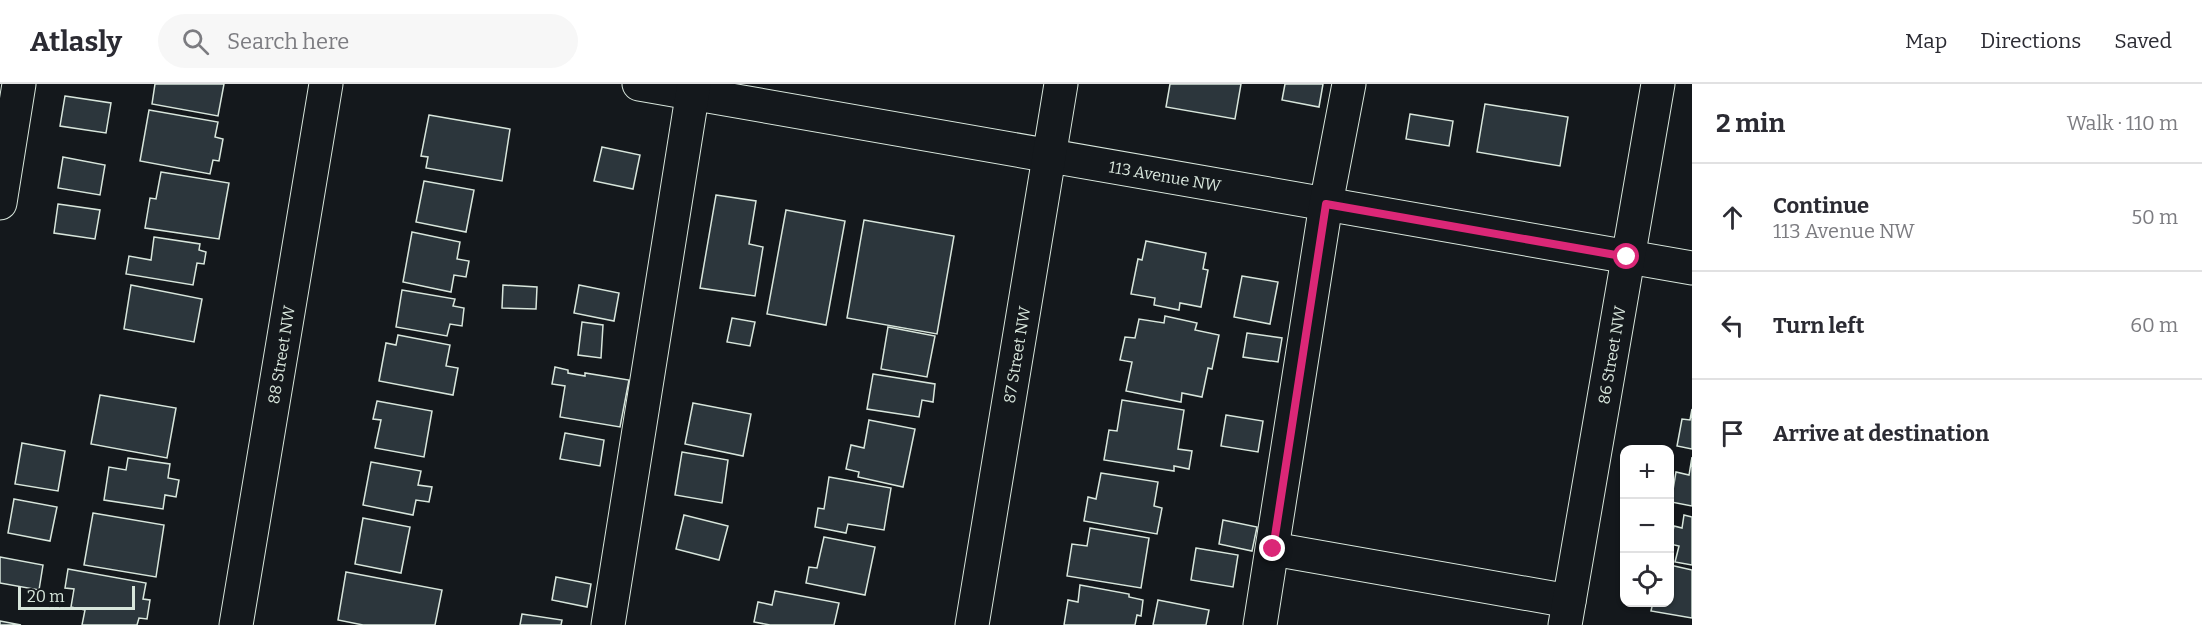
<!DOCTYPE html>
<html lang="en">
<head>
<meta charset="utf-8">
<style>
  :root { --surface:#fff; --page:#f7f7f7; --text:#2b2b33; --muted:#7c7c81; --line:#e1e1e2 }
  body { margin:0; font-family:Bitter,serif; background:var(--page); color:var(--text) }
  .controls { position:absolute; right:18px; bottom:18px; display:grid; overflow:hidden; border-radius:12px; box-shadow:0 2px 4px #0004 }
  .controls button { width:54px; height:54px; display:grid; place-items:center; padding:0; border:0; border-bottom:2px solid var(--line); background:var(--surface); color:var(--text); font:30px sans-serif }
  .scale { position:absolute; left:18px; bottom:15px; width:117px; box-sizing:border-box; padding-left:6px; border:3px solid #d8e6dc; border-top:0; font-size:16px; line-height:21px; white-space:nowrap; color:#d8e6dc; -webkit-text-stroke:4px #14181c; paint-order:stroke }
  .stop { position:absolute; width:18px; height:18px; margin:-14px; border:4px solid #db2777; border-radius:50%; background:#fff }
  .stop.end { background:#db2777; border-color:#fff; box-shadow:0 2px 6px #0008 }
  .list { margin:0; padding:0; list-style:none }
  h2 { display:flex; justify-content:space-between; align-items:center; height:78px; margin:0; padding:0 24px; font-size:26px }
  h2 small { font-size:20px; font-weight:400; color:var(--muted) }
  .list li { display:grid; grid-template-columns:39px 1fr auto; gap:18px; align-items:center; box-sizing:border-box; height:108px; padding:0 24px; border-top:2px solid var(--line) }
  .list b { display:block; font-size:22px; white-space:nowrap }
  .list p { margin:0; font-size:20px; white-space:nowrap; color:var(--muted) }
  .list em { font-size:20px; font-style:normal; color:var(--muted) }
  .icon { flex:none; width:33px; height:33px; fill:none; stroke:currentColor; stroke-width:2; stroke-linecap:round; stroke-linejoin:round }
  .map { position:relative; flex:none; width:1692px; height:541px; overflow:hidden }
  header { display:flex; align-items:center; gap:36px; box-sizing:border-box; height:84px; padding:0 30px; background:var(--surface); border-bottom:2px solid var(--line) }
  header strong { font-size:28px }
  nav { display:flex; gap:33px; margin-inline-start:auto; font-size:21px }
  .search { width:420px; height:54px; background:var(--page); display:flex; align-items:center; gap:15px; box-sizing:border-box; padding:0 21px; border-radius:33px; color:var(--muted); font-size:22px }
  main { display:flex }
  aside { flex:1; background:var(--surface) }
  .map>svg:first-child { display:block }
</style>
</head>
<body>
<header>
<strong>Atlasly</strong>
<div class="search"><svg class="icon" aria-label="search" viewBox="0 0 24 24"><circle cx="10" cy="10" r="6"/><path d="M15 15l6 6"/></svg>Search here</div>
<nav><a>Map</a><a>Directions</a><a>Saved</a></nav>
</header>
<main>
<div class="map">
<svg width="1692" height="541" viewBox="0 0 1692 541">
  <rect width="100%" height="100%" fill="#14181c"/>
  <path fill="#2c363c" stroke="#d8e6dc" stroke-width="1.5" d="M155 0H224L218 32 152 20Z
    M1170 0H1241L1235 35 1166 23Z
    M1285 0H1323L1319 23 1282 16Z
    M65 12 111 19 106 49 60 42Z
    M1485 20 1568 33 1560 82 1477 68Z
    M149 26 218 38 215 53 223 55 219 77 213 76 210 90 140 77Z
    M1410 30 1453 37 1449 62 1406 55Z
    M429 31 510 45 502 97 426 84 428 73 421 72Z
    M602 63 640 71 633 105 594 97Z
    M63 73 105 81 100 111 58 104Z
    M161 88 229 99 219 155 145 144 150 114 156 115Z
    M424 97 474 106 466 148 416 138Z
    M716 111 756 117 749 160 763 163 755 212 700 204Z
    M58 120 100 126 95 155 54 149Z
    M786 126 845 137 826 241 767 230Z
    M864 136 954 152 937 250 847 234Z
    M412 148 460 158 457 175 469 177 466 193 454 191 451 208 403 198Z
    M154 153 200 160 199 166 206 168 204 180 197 179 193 201 126 190 129 172 151 176Z
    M1146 157 1206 169 1203 185 1208 186 1201 223 1180 219 1179 226 1154 221 1155 214 1131 210 1138 175 1142 176Z
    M1242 192 1278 198 1270 240 1234 233Z
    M131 201 202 215 194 258 124 245Z
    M503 201 537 203 536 225 502 224Z
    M579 201 619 209 614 237 574 229Z
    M402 206 455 215 453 222 464 224 462 242 450 240 447 252 396 243Z
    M1165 232 1197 239 1195 246 1219 251 1212 285 1208 284 1202 313 1182 309 1181 318 1126 307 1132 278 1120 276 1125 253 1135 254 1139 235 1164 239Z
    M732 234 755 238 750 262 727 258Z
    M582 238 603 241 601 274 578 271Z
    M888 243 935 252 927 293 881 285Z
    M1247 249 1282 254 1278 278 1243 273Z
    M398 251 450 261 446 282 458 284 453 311 379 297 386 259 396 261Z
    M555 283 568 286V289L585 292V289L629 296 620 343 560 333 565 302 552 300Z
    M873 290 935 300 933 318 922 316 919 333 867 325Z
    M100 311 176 324 167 374 91 360Z
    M1122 316 1184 326 1178 365 1192 367 1189 385 1174 382V387L1104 376 1109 346 1117 347Z
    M377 317 432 327 424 373 375 364 381 336 373 335Z
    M693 319 751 330 743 372 685 360Z
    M1692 325V365L1677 362 1682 335 1690 336Z
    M1226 331 1263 337 1258 368 1221 362Z
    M869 336 915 345 903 403 858 393 859 388 846 385 851 361 864 364Z
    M565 349 604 356 600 382 560 375Z
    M22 359 65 367 58 407 15 400Z
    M682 368 728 376 722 419 675 411Z
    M1692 373V422L1671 418 1676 388 1689 391Z
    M128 374 170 380 168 394 179 396 176 413 165 411 163 425 104 416 109 383 126 386Z
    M371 378 421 387 418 401 432 403 429 418 416 416 413 431 363 421Z
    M1101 389 1158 398 1154 422 1162 424 1157 450 1084 437 1088 413 1096 415Z
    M829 393 891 404 884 446 848 440 846 449 815 443 818 424 824 425Z
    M14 415 57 423 50 457 8 449Z
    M93 429 164 441 156 493 84 481Z
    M684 431 728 442 719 476 676 465Z
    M1684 431 1692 433V481L1675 478 1679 462 1670 460 1674 442 1682 444Z
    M363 434 410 443 401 489 355 480Z
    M1223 436 1257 443 1252 467 1219 460Z
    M1090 444 1149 454 1141 504 1067 492 1072 460 1087 462Z
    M824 453 875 463 865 511 806 499 809 483 817 484Z
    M1196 464 1238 471 1233 503 1191 496Z
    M0 473 43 481 39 506 0 499Z
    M1670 481 1692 486V534L1651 527 1653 518H1670Z
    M68 485 146 499 143 515 150 516 147 535 139 534 137 541H82L85 526 71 523 74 505 65 504Z
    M346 488 442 506 435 541H363L338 536Z
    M556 493 591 500 587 523 552 516Z
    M1080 501 1129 510V513L1143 516 1141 532 1137 531 1135 541H1064L1068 516 1078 518Z
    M775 507 839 519 834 541H770L754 538 758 518 772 521Z
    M1158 516 1209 526 1206 541H1153Z
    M522 530 562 536 561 541H520Z
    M0 537 21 541H0Z"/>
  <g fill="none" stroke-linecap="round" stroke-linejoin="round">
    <g stroke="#d8e6dc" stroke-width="35">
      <g id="minor">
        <path id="s1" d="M639 0 1692 184"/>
        <path d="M0 119 19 0"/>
        <path d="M1273 465 1569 517"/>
        <path id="s2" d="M236 541 326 0"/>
        <path d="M608 541 694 0"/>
        <path id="s3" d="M972 541 1061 0"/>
        <path d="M1260 541 1326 120 1349 0"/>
        <path id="s4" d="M1565 541 1658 0"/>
      </g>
    </g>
    <use href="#minor" stroke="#14181c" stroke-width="33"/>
  </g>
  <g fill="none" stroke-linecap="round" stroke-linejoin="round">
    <path stroke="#db2777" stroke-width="8" d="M1273 465 1326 120 1627 173"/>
  </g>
  <g text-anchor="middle" stroke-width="4.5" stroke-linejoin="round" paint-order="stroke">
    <g font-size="16" fill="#d8e6dc" stroke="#14181c">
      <text dy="6" stroke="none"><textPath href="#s1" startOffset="534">113 Avenue NW</textPath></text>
      <text dy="6" stroke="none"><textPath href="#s3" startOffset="274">87 Street NW</textPath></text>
      <text dy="6" stroke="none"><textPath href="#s4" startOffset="274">86 Street NW</textPath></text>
      <text dy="6" stroke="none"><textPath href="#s2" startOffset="274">88 Street NW</textPath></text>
    </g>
  </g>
</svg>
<div class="controls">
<button>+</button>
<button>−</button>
<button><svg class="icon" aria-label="locate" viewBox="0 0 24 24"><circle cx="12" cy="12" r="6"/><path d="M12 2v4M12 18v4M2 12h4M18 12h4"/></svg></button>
</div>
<div class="scale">20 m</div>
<div class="stop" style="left:1627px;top:173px"></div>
<div class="stop end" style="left:1273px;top:465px"></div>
</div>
<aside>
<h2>2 min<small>Walk · 110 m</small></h2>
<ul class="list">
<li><svg class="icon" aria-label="ahead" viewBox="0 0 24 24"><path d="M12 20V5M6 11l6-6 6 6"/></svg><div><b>Continue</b><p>113 Avenue NW</p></div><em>50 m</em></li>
<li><svg class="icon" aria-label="left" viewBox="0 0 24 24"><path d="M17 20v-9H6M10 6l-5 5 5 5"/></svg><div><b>Turn left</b></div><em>60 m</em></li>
<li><svg class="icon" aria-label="arrive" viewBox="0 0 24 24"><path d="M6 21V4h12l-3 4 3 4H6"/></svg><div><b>Arrive at destination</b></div></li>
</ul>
</aside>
</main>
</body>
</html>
